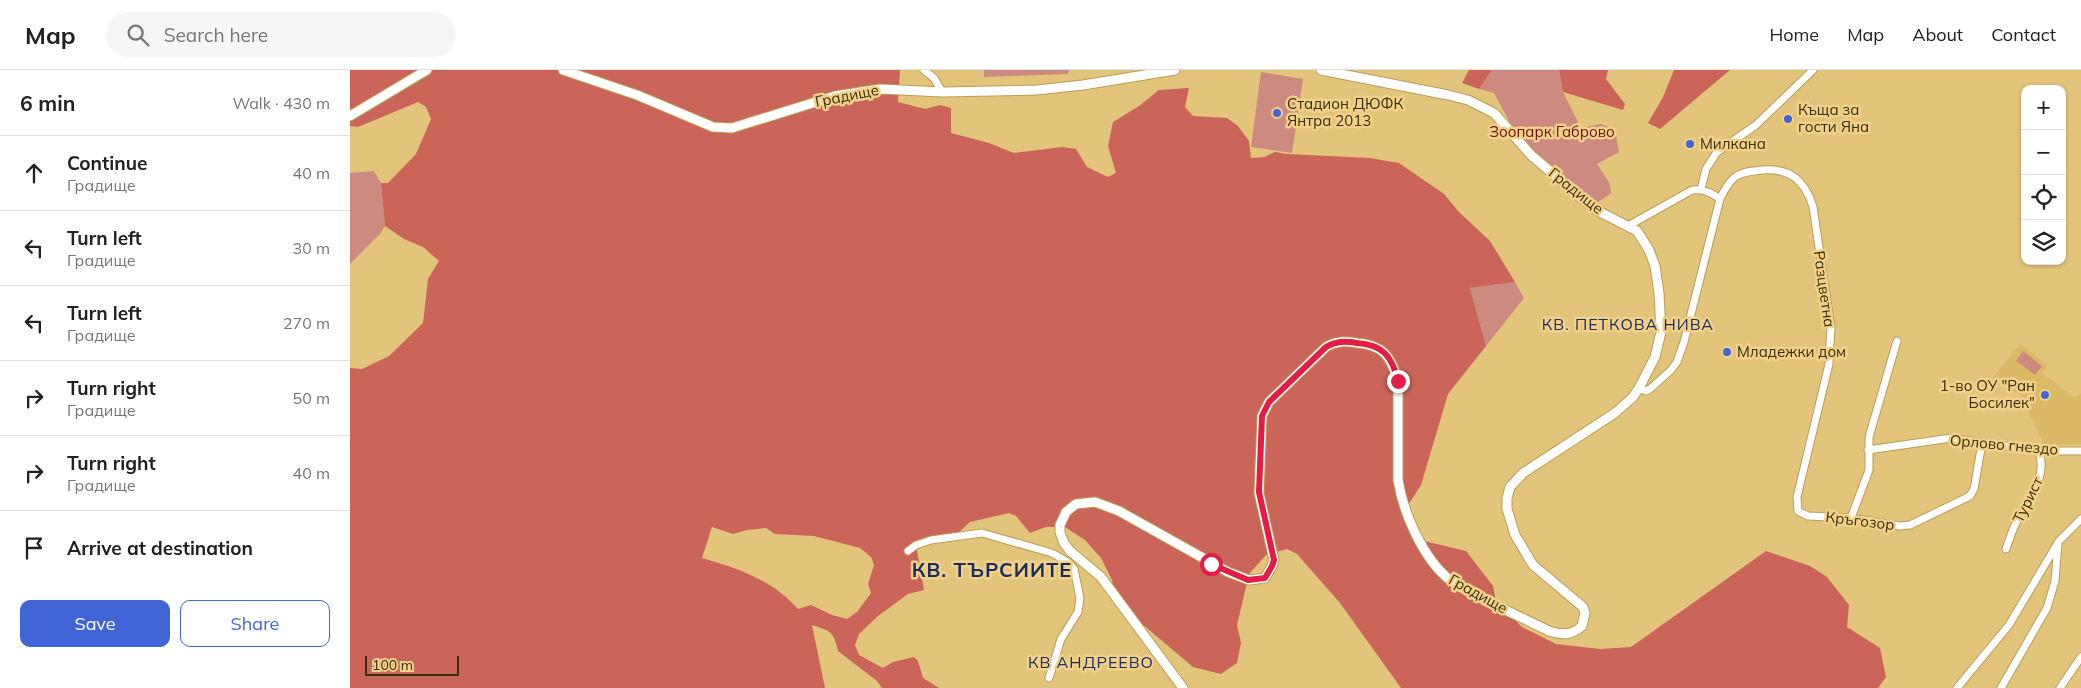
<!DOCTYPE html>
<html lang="en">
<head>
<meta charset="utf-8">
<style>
  :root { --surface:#fff; --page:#f6f6f6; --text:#202124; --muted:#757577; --line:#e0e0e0; --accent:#4164d6 }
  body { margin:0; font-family:Mulish,sans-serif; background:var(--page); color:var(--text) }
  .controls { position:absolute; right:15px; top:15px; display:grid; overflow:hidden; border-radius:10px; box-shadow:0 1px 4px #0004 }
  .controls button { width:45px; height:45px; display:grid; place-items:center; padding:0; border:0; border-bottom:1px solid var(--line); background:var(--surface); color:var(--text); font:25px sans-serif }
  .scale { position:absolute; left:15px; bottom:12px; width:94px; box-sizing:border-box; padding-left:5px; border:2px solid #392d0e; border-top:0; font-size:14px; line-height:18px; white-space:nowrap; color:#392d0e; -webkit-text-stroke:4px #f0d187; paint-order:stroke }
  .stop { position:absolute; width:15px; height:15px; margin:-11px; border:4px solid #e11d48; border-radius:50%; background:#fff }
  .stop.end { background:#e11d48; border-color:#fff; box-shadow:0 1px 5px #0008 }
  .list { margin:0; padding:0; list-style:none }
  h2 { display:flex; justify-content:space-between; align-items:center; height:65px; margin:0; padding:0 20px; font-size:21px }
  h2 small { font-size:16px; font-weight:400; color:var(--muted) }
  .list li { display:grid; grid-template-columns:32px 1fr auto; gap:15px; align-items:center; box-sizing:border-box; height:75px; padding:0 20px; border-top:1px solid var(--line) }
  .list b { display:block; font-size:19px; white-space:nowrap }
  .list p { margin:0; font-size:16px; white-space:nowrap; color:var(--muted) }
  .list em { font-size:16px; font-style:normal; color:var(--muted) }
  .actions { display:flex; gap:10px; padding:15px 20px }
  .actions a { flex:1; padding:11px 0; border:1px solid var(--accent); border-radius:10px; text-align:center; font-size:18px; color:var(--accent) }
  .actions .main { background:var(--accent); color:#fff }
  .icon { flex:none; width:28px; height:28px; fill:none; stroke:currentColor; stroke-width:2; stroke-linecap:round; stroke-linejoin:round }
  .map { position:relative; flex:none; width:1731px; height:618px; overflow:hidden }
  header { display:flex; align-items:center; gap:30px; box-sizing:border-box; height:70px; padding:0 25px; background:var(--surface); border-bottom:1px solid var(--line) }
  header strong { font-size:24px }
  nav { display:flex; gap:28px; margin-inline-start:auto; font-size:18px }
  .search { width:350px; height:45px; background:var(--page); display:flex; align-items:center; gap:12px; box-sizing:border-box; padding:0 18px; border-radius:28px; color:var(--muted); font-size:19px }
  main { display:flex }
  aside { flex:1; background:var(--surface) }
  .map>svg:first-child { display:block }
</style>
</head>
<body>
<header>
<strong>Map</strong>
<div class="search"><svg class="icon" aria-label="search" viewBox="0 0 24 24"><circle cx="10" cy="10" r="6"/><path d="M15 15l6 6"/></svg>Search here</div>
<nav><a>Home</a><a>Map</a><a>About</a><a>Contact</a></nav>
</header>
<main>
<aside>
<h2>6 min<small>Walk · 430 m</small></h2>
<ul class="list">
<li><svg class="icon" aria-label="ahead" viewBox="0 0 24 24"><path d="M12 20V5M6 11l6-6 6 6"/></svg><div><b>Continue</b><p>Градище</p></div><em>40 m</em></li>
<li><svg class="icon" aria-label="left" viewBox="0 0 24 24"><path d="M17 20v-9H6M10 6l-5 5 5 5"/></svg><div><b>Turn left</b><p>Градище</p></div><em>30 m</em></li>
<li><svg class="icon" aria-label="left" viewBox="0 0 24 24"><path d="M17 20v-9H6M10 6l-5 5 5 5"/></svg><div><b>Turn left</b><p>Градище</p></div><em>270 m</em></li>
<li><svg class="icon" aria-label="right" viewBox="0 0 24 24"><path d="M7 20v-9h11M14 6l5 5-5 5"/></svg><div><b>Turn right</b><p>Градище</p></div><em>50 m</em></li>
<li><svg class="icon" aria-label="right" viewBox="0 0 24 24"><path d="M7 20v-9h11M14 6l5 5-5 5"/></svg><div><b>Turn right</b><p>Градище</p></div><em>40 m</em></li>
<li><svg class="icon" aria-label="arrive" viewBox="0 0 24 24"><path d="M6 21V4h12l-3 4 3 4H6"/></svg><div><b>Arrive at destination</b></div></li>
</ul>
<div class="actions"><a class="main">Save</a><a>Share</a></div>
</aside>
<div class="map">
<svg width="1731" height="618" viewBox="0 0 1731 618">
  <rect width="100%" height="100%" fill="#e2c47b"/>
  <path fill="#dbb967" d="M1670 274 1698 295 1692 303 1725 328 1731 323V374L1694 376 1672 326 1643 307Z"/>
  <path fill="#cc8a81" d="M634 0H719L718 4 634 7Z
    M1142 0H1209L1213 22 1231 58 1251 54 1265 60 1269 82 1247 94 1260 114 1261 123 1244 135 1183 81 1159 51 1144 23 1129 19Z
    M911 2 953 9 942 83 901 77Z
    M24 101 31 113 35 156 30 164 0 194V103Z
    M1165 212 1174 228 1136 276 1120 218Z
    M1673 281 1692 296 1685 305 1666 291Z"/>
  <path fill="#cb655a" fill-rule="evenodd" d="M0 0H550L548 32 575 39 590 35 601 38V63L639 73 664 83 712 77 726 79 737 97 758 107 766 103 758 76 763 52 789 36 809 20 839 18 835 37 843 46 877 48 888 56 899 71 901 88 914 87 925 82 937 84 1020 88 1049 93 1094 124 1109 142 1140 171 1165 212 1120 218 1136 276 1098 324 1071 415 1057 437 1074 471 1116 481 1143 516 1146 531 1172 557 1206 574 1250 579 1281 577 1416 481 1460 496 1477 507 1499 535 1497 557 1530 578 1536 607 1528 618H1051L990 533 947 484 937 479 916 485 899 504 887 555 891 573 887 593 871 604 843 597 766 532 762 510 751 488 735 470 715 457H696L680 463 666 446 659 443 620 452 607 464 585 465 566 475 574 520 558 524 528 546 509 564 505 575 509 585 533 598 543 592 564 587 568 591 573 608 589 618H532L527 611 488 581C484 561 480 561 462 555L475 618H0V298L12 299 39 286 73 253 78 209 89 191 73 177 54 169 35 156 31 113H38L66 84 81 49 76 37 68 32 8 57 0 56ZM362 457 383 464 397 460 416 458 425 464 464 466 510 478 521 487 524 495 518 514 521 523 507 542 497 549 482 545 461 535 448 539C421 509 389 499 352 488Z
    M1119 0H1142L1129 19 1112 13Z
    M1209 0H1258L1256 9 1275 34 1273 40 1213 22Z
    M1324 0H1380L1310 59 1298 53 1313 27Z"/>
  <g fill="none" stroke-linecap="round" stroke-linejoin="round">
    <g stroke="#bb9d55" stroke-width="9">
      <path id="minor" d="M574 0 584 8 592 22
        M1351 119 1356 99 1367 82 1406 55 1463 0
        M1278 156 1342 120C1354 119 1360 122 1370 129
        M1289 318 1296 321 1300 319 1321 300 1327 292 1334 272 1370 129C1374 121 1378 112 1385 107 1393 101 1403 101 1412 100 1440 98 1455 110 1463 137L1481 258 1480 273 1479 294 1447 427 1448 441 1458 446 1501 448 1550 456 1560 455 1620 426 1624 419 1632 373
        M1518 380 1601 368 1689 381H1731
        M1501 448 1519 400V367L1547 271
        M1656 479C1659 470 1662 461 1666 453 1678 429 1698 408 1689 381
        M558 481 566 475 581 470 632 463 702 483 719 493 724 499 730 528 728 542 711 569 699 608
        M1607 618 1659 555 1709 471 1731 449
        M1651 618 1697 538 1705 511 1708 473
        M1710 618 1731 587"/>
    </g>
    <g stroke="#bb9d55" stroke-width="11">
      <path id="tertiary" d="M213 0 287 25 363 57 382 58 485 26 530 19 592 22 687 20 733 15 825 0
        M0 46 77 0
        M833 618 751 507 720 481 714 473 710 462V455L716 442 726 434 745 432 769 441 878 502 899 510 915 508 922 496 924 490 909 423 912 346 919 332 976 277C986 271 995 271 1007 273 1033 275 1041 286 1048 311V410C1053 443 1074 490 1100 510 1111 519 1125 524 1137 531 1158 541 1178 551 1199 561 1212 565 1221 566 1232 556L1235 543 1233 537 1183 495 1165 465 1157 439V428L1160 417 1173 403 1265 343 1283 327 1289 318 1305 287 1311 262 1309 223 1305 196 1299 180 1287 161 1246 140 1232 129 1181 85 1144 43 1118 30 1098 25 971 0"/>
    </g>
    <use href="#minor" stroke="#fff" stroke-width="7"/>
    <use href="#tertiary" stroke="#fff" stroke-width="9"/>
  </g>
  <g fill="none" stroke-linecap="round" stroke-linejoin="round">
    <path stroke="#e11d48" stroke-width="6" d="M861 494 898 510 915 508 922 496 924 490 909 422 912 346 919 332 976 277C986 271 995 271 1007 273 1033 275 1042 286 1048 311"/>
  </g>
  <g fill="#4164d6" stroke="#f0d187" stroke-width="2">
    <circle cx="927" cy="43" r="5"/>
    <circle cx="1438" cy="49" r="5"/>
    <circle cx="1340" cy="74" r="5"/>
    <circle cx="1377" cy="282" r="5"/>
    <circle cx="1695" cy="325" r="5"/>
  </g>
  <g text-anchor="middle" stroke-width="5" stroke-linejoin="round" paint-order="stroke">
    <g font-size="15" fill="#392d0e" stroke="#f0d187">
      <text transform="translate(497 26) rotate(-11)" y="5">Градище</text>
      <text transform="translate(1226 121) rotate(38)" y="5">Градище</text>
      <text transform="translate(1474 219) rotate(82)" y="5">Разцветна</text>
      <text transform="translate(1654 375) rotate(5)" y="5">Орлово гнездо</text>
      <text transform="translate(1678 430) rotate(-64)" y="5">Турист</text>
      <text transform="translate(1510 451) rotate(7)" y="5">Кръгозор</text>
      <text transform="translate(1128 524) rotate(29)" y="5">Градище</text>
    </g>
    <g font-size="15" fill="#392d0e" stroke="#f0d187" text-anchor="start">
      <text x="937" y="39">Стадион ДЮФК<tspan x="937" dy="17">Янтра 2013</tspan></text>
      <text x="1448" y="45">Къща за<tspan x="1448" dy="17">гости Яна</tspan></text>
      <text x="1350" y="79">Милкана</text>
      <text x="1387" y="287">Младежки дом</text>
      <text x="1685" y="321" text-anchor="end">1-во ОУ "Ран<tspan x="1685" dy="17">Босилек"</tspan></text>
    </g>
    <g font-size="15" fill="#701010" stroke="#f0d187">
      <text x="1202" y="67">Зоопарк Габрово</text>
    </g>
    <g font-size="16" letter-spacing="1" fill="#1b2c63" stroke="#f0d187">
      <text x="1278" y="260">КВ. ПЕТКОВА НИВА</text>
      <text x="741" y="598">КВ АНДРЕЕВО</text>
    </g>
    <g font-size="20" font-weight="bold" letter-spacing="1" fill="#1b2c63" stroke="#f0d187">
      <text x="642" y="507">КВ. ТЪРСИИТЕ</text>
    </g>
  </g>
</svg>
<div class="controls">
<button>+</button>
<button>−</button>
<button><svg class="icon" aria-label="locate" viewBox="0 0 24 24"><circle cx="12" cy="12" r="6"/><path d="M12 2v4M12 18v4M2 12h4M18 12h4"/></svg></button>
<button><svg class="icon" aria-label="layers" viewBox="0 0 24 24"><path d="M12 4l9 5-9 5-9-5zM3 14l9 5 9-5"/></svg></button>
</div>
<div class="scale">100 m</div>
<div class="stop" style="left:861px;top:494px"></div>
<div class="stop end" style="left:1048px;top:311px"></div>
</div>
</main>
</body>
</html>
